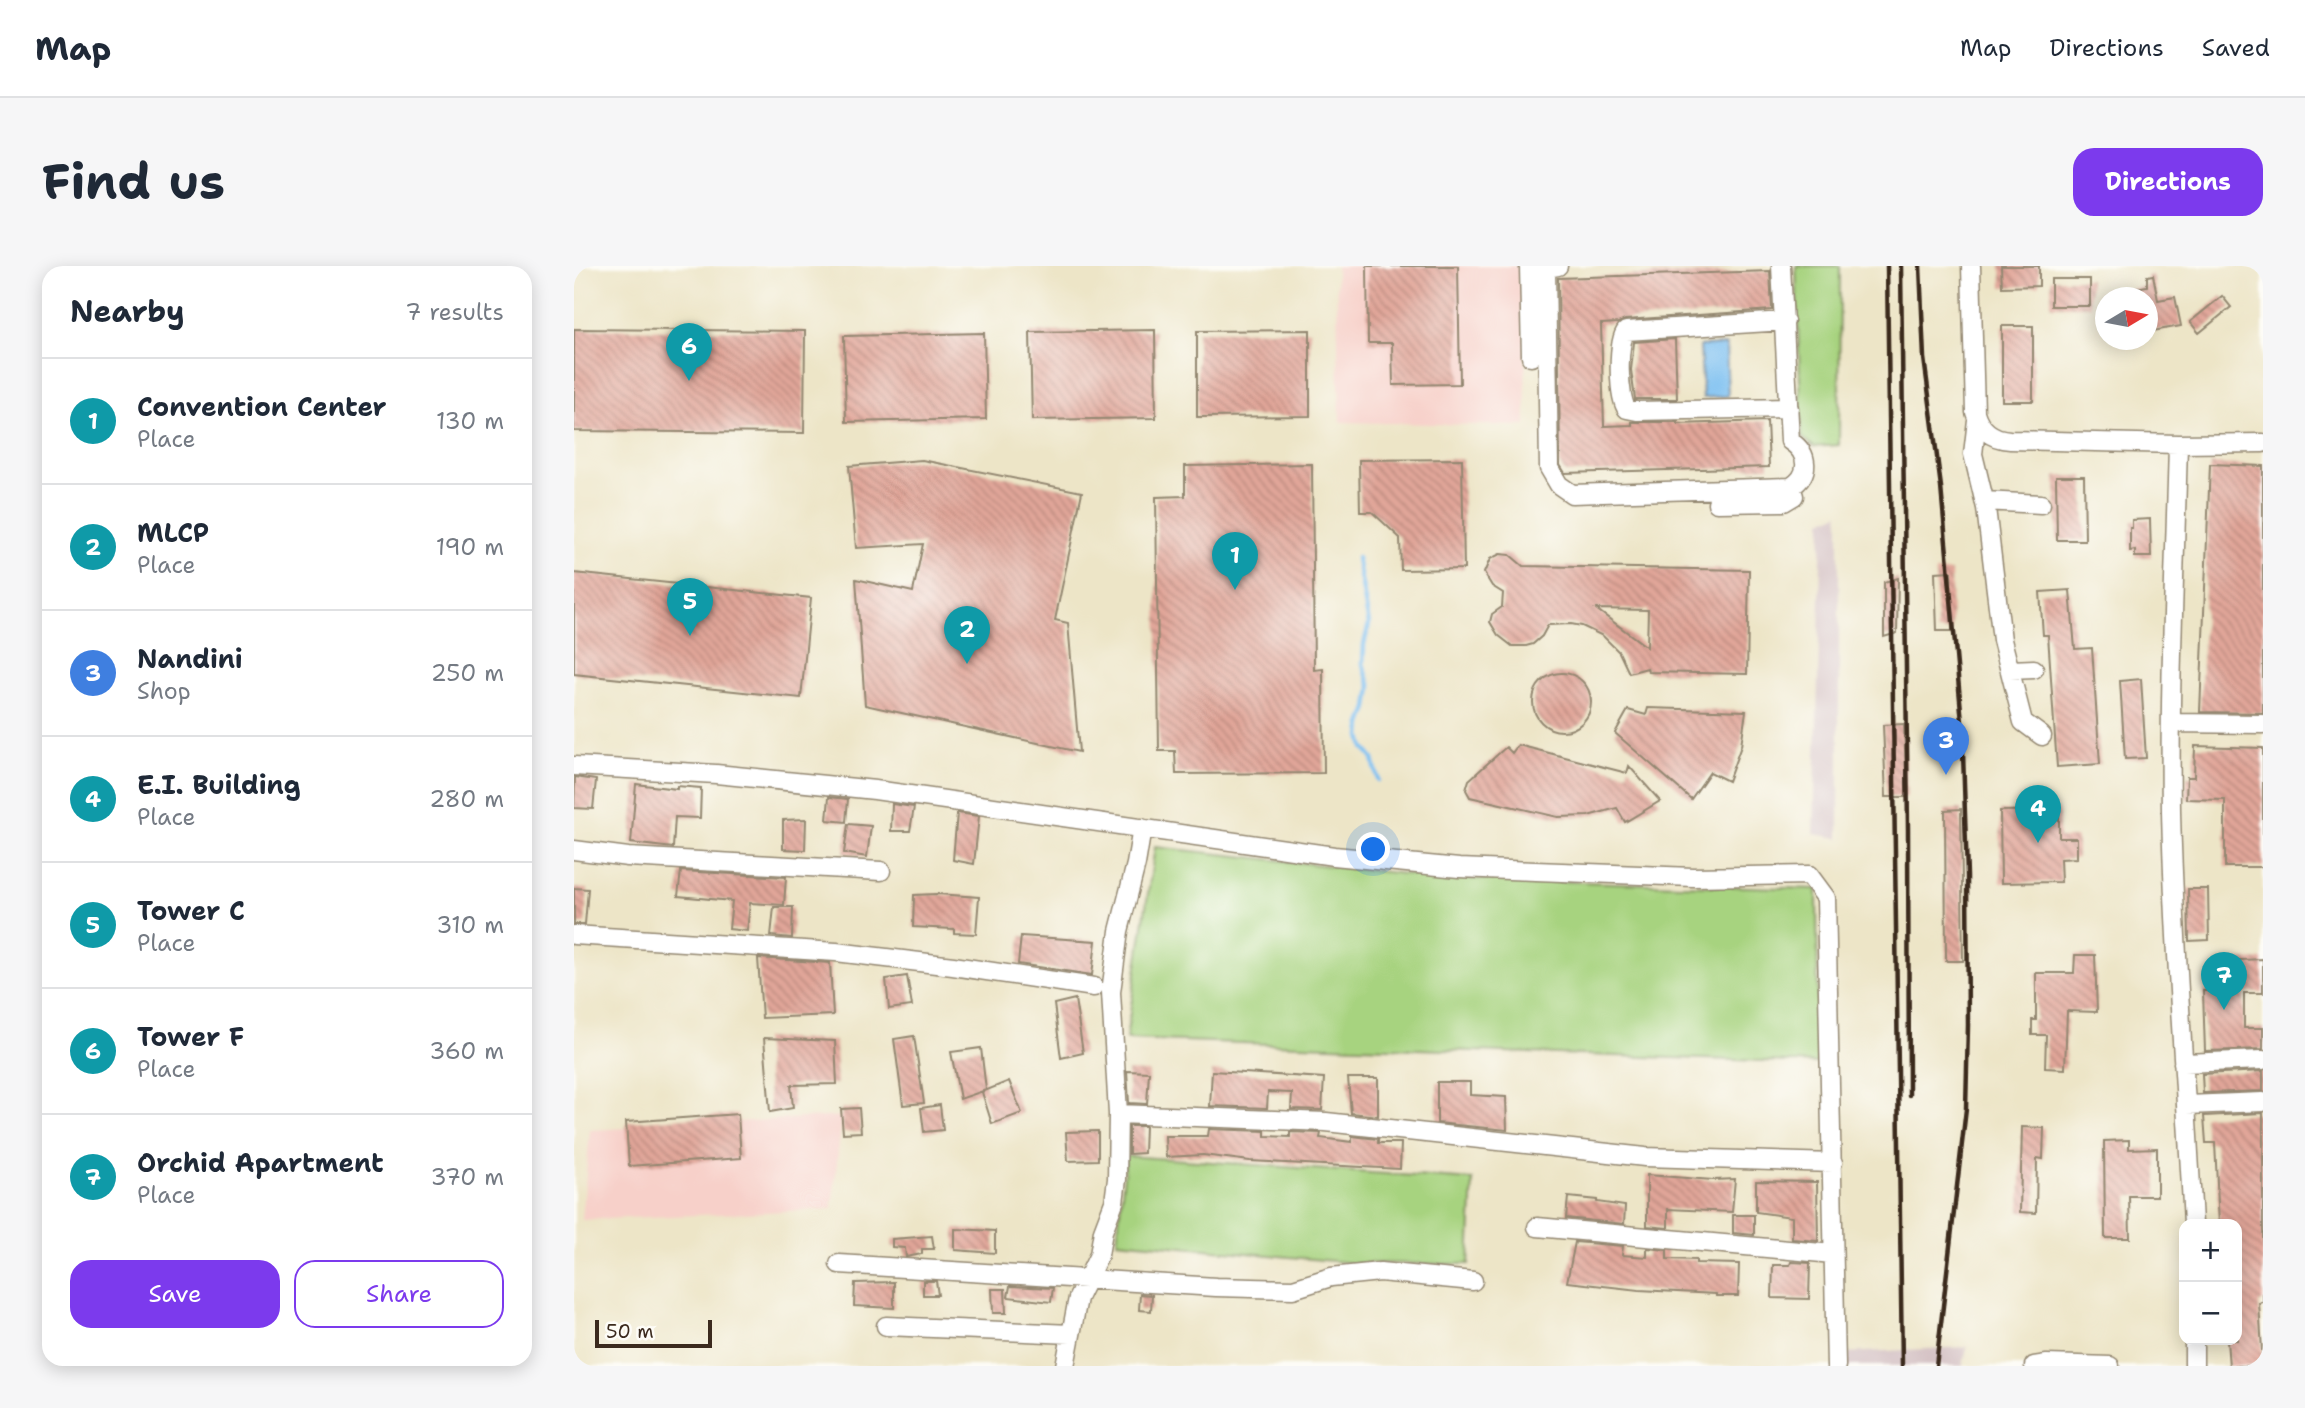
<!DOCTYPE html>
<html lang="en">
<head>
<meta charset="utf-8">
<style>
  :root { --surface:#fff; --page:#f6f6f7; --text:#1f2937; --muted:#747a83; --line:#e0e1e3; --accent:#7c3aed }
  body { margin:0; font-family:"Shantell Sans",sans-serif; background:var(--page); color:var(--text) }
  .controls { position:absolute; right:21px; bottom:21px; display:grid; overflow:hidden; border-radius:14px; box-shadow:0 4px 18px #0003 }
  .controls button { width:63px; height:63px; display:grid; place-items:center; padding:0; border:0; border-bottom:2px solid var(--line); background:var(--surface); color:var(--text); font:35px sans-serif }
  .compass { position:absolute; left:1521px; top:21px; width:63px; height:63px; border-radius:50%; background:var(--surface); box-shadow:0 4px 18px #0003; rotate:80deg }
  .scale { position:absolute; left:21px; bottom:18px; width:117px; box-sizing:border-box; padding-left:7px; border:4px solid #3b2a1e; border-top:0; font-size:19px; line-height:24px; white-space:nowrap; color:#3b2a1e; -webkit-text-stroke:5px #fdfcf7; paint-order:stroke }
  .you { position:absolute; left:800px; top:584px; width:24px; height:24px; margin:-18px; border:5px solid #fff; border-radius:50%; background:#1a73e8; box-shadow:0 0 0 10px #1a73e833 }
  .badge { display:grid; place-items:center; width:46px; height:46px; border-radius:50%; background:var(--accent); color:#fff; font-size:23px; font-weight:700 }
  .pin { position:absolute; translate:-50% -58px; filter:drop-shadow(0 2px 4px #0008) }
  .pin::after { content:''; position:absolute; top:37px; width:24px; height:21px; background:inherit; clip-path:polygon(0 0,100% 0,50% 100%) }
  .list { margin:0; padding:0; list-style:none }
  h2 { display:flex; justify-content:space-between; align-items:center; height:91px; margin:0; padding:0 28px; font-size:30px }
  h2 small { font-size:23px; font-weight:400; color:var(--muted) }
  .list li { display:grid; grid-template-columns:46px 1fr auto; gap:21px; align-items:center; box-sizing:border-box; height:126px; padding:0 28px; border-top:2px solid var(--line) }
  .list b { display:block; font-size:26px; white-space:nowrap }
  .list p { margin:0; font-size:23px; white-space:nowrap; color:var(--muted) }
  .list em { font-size:23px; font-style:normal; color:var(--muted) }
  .actions { display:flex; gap:14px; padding:21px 28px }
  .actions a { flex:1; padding:16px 0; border:2px solid var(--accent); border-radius:21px; text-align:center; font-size:24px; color:var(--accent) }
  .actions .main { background:var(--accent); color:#fff }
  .map { position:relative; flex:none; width:1689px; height:1100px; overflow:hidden; border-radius:21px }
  header { display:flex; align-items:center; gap:42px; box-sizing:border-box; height:98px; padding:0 35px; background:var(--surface); border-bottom:2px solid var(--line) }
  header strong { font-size:33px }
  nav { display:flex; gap:38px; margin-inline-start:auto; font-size:24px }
  .intro { display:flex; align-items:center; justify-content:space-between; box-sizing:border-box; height:168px; padding:0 42px }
  h1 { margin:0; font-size:49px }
  .button { padding:18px 32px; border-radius:21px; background:var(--accent); color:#fff; font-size:24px; font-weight:700 }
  main { display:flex; gap:42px; padding:0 42px }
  aside { flex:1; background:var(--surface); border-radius:21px; box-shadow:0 4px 18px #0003 }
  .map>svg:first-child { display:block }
</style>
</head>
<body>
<header>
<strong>Map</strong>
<nav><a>Map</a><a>Directions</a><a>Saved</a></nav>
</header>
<div class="intro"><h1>Find us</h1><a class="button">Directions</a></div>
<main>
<aside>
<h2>Nearby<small>7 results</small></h2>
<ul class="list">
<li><span class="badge" style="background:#0f9aa8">1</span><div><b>Convention Center</b><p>Place</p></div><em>130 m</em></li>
<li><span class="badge" style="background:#0f9aa8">2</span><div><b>MLCP</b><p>Place</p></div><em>190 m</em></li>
<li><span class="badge" style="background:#3f7fe0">3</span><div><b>Nandini</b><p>Shop</p></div><em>250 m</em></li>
<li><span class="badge" style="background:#0f9aa8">4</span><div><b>E.I. Building</b><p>Place</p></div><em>280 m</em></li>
<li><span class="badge" style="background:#0f9aa8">5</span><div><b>Tower C</b><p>Place</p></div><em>310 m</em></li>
<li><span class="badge" style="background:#0f9aa8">6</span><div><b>Tower F</b><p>Place</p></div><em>360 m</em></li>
<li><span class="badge" style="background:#0f9aa8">7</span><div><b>Orchid Apartment</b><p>Place</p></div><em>370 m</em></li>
</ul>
<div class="actions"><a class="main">Save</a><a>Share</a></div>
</aside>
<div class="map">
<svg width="1689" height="1100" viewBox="0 0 1689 1100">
  <defs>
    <pattern id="building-back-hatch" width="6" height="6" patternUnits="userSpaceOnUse" patternTransform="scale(1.75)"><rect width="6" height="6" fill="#e1a699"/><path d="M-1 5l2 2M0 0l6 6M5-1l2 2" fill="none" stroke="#b8877c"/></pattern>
  </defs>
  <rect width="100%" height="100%" fill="#fdfcf7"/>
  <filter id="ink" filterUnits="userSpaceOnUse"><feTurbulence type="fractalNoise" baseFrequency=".0143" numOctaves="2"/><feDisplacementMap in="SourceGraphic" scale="14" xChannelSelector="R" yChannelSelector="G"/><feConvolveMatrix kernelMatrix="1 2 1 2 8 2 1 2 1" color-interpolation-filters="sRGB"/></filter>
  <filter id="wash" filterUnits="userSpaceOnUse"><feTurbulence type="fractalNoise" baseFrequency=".00686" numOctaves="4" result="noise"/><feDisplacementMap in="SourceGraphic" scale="28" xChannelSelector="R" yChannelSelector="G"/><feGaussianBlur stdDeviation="1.57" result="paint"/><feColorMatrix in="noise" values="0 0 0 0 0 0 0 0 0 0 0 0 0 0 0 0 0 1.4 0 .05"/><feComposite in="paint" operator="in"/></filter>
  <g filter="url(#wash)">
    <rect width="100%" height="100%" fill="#ede5c7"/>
    <path fill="#f7d0c9" d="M762 0H950L952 160 766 156Z
      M268 850 258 943 8 954 16 864Z"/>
    <path fill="#d2bec1" d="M1265 247V572L1240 568 1248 255Z
      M1393 1081 1389 1100H1271L1270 1087Z"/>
    <path fill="#a7d37f" stroke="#717e4e" stroke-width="2" d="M1222 0H1266L1265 179 1240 181 1228 171Z
      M581 581 868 612 1243 623 1244 797 552 773Z
      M552 890 899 914 895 998 781 997 543 975Z"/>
    <path fill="#7bbff1" stroke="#5b7488" stroke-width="2" d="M1152 79 1154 130 1129 132 1126 80Z"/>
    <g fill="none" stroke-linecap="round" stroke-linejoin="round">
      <path stroke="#7bbff1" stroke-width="4.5" d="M783 292 795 358 790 378 789 398 797 421 794 442 788 458 787 470 790 482 799 493 804 514"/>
    </g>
    <g id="blocks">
      <path fill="url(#building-back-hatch)" fill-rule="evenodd" d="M793 0H884L886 118 819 119 818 77H794Z
        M1427 0H1465V20L1428 21Z
        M1196 5 1198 44 1051 54 1044 57 1027 58 1030 160 1058 159V156H1104V158L1193 155 1195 201 991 207 986 199 984 12Z
        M1579 9 1584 34 1601 31 1607 60 1573 66V32H1546L1545 25 1573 20V10Z
        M1477 13H1516V40H1477Z
        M1648 30 1657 41 1625 67 1616 56Z
        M1428 60H1459V135H1428Z
        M0 63 231 65 230 167 0 165Z
        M581 64 582 152 458 154 456 66Z
        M736 64V150L623 151V65Z
        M410 67 412 153 272 156 270 70Z
        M1101 73 1103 133H1061L1057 104 1060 76Z
        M888 193 890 303 827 304 826 272 798 246H786L785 194Z
        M348 194 508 226 481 354 494 357 505 486 291 439 282 313 339 326 349 278 282 282 275 200Z
        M738 198 740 404 749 403 750 507 602 508 601 485H585L582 231 611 230V200Z
        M1636 198 1689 200V447L1626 446Z
        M1482 210H1510L1511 274H1483Z
        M1576 253 1577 291H1561V284L1556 285V262H1558V254Z
        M926 288 936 289 949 300 1175 304 1173 408 1074 406 1073 402 1055 407 1045 386 1029 370 1008 360 997 358 974 359 968 370 959 378 952 380H938L924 369 916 356 918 348 928 341 929 327 918 320 910 307 916 293ZM1022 343 1074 344 1073 381Z
        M1377 305 1378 365H1363L1361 306Z
        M0 307 237 332 227 432 0 408Z
        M1324 312 1323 367 1310 371V316Z
        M1496 324 1501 383 1518 382 1526 498 1483 501 1474 369H1469L1466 326Z
        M959 436a29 29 0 1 1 58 0a29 29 0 1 1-58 0Z
        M1567 413 1572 492 1551 493 1546 415Z
        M1074 442 1172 445 1167 480 1154 515 1136 506 1117 533 1041 467 1054 444 1072 449Z
        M1330 458 1333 531H1312L1309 459Z
        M944 479 1053 507 1055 500 1086 535 1051 556 1043 542 1014 550 984 551 896 531 892 524 895 514 932 481 938 487Z
        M1621 480 1689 482V601H1651V534L1612 533 1613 511H1620Z
        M1 511 22 514 19 543 0 542Z
        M62 518 103 523V520L127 522 126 552 101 551 99 582 57 577Z
        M255 531 274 533 272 556 253 554Z
        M318 538 340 541 336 565H317Z
        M1387 543 1389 695H1372L1371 544Z
        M1485 544V572H1503V592L1486 593 1487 616 1427 617 1426 545Z
        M383 547 405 550 400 598 379 594Z
        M232 553 231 584 209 583V554Z
        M274 558 297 560 293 591 270 587Z
        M107 605 212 611 210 639 176 637 173 665 155 663 158 635 104 630Z
        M0 622 14 623 11 658H0Z
        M1614 623H1634L1635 674 1615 675Z
        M363 628 405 631 402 668 380 667V663L339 661 340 629Z
        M200 641H219L218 672 197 670Z
        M447 670 522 675 518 709 444 698Z
        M1501 689H1521L1523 746 1493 745 1491 803 1471 802 1472 769H1458V754H1462V707H1500Z
        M184 692 256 697 259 749 188 752Z
        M1689 693V727H1670V762H1689V783L1631 785 1629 725 1646 724 1645 695Z
        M333 710 338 740 315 743 312 713Z
        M501 733 509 787 487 792 480 738Z
        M340 770 350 837 329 839 320 773Z
        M190 772 261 775 263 818 217 819 219 842 196 846Z
        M407 782 412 824 386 833 377 786Z
        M553 805 575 806 573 838 555 837Z
        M638 805 750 812 748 844 717 843 718 827 694 826 693 842 636 840Z
        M1689 805V825L1629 827 1628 808Z
        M774 812H804V850L777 847Z
        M435 815 448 847 418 858 408 826Z
        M863 816H896V829L932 831 933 864 863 857Z
        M366 839 369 864 350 866 347 842Z
        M285 842 287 866 269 867 267 843Z
        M1689 847V1036L1685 1037 1689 1100H1655L1653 1074H1663V958H1645L1641 877H1632L1630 850Z
        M164 848 167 892 55 900 52 856Z
        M555 860H571L570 887 555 888Z
        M1448 861 1470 862 1469 893 1463 892 1462 947 1446 946Z
        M635 863 691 865V870L716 871V866L747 867 746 872 778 876V870L804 873V877H827L826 903 676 895 629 889 592 891 591 870H634Z
        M524 865V894L494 895 492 866Z
        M1555 874V883L1583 882V930H1555L1556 972H1531L1530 875Z
        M1073 909 1139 914 1161 913 1158 946 1094 943V962L1073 960Z
        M1182 915 1243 916 1244 975 1218 973V951L1182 946Z
        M994 931 1023 934V936L1051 940 1050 958 992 952Z
        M1159 949H1180V969L1159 967Z
        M381 963 421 965V987L381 984Z
        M358 970 360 983H348V988L332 991 331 982 318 981V973Z
        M1001 976 1049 980 1048 989 1073 991V982L1093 984V993L1122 994V997L1165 998 1164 1030H1142V1028L1065 1024 993 1016Z
        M1217 996 1236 997 1235 1033 1198 1032 1199 999H1216Z
        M349 1015H362L364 1029H349Z
        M320 1016V1042L280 1040 281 1017Z
        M436 1020 479 1022 477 1036 434 1031Z
        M418 1023H431L432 1047H419Z
        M566 1028 578 1029 577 1045 565 1044Z"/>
    </g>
  </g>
  <g filter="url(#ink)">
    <use href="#blocks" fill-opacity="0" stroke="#948872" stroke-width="2"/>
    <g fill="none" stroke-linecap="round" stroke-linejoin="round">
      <g stroke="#948872" stroke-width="21">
        <path id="minor" d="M955 0 957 91
          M984 0 972 2 975 202 985 219 998 228 1217 221C1237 209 1235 187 1216 175L1207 0
          M1397 0 1401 146C1406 164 1418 173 1436 174L1604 178C1601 300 1595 422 1597 545 1600 683 1612 820 1619 958
          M1211 55 1052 65C1043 76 1044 132 1053 143L1063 145 1215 142
          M1403 154 1399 188 1412 242 1428 374 1449 456 1468 470
          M1604 178 1689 177
          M1410 235 1467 238
          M1143 237 1210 236 1220 230 1217 221
          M1436 404 1460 403
          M1597 457 1689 458
          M0 500 142 508 301 524 760 590 885 602 1119 611 1235 609 1252 632 1262 1100
          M0 584 54 591 307 605
          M0 669 262 686 379 700 520 721
          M1609 797 1689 794
          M1613 839 1689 836
          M544 848 752 856 1071 891 1259 897
          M963 961 1259 988
          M265 998 642 1021 719 1023 757 1011 806 1006 899 1015
          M312 1060 497 1068
          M491 1100 504 1032 525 989 529 965 540 936 543 913 544 848 537 726 545 665 562 598 568 562
          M1460 1100 1473 1098 1536 1100
          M1620 1100V1074"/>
      </g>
      <use href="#minor" stroke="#fff" stroke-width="18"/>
      <path stroke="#3b2a1e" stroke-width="4.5" d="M1313 0 1328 1100
        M1327 0 1334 563 1335 829
        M1346 0 1350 92 1367 221 1388 456 1393 610 1394 759 1392 843 1362 1100"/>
    </g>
  </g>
</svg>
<div class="controls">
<button>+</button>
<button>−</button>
</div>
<svg class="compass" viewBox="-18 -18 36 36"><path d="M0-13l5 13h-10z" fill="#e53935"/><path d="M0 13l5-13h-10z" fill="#747a83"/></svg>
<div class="scale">50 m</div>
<div class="you"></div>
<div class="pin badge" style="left:661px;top:324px;background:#0f9aa8">1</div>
<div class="pin badge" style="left:393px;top:398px;background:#0f9aa8">2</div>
<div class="pin badge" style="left:1372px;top:509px;background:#3f7fe0">3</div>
<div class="pin badge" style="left:1464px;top:577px;background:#0f9aa8">4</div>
<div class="pin badge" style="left:116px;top:370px;background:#0f9aa8">5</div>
<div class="pin badge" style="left:115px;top:115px;background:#0f9aa8">6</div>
<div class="pin badge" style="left:1650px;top:744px;background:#0f9aa8">7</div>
</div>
</main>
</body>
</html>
